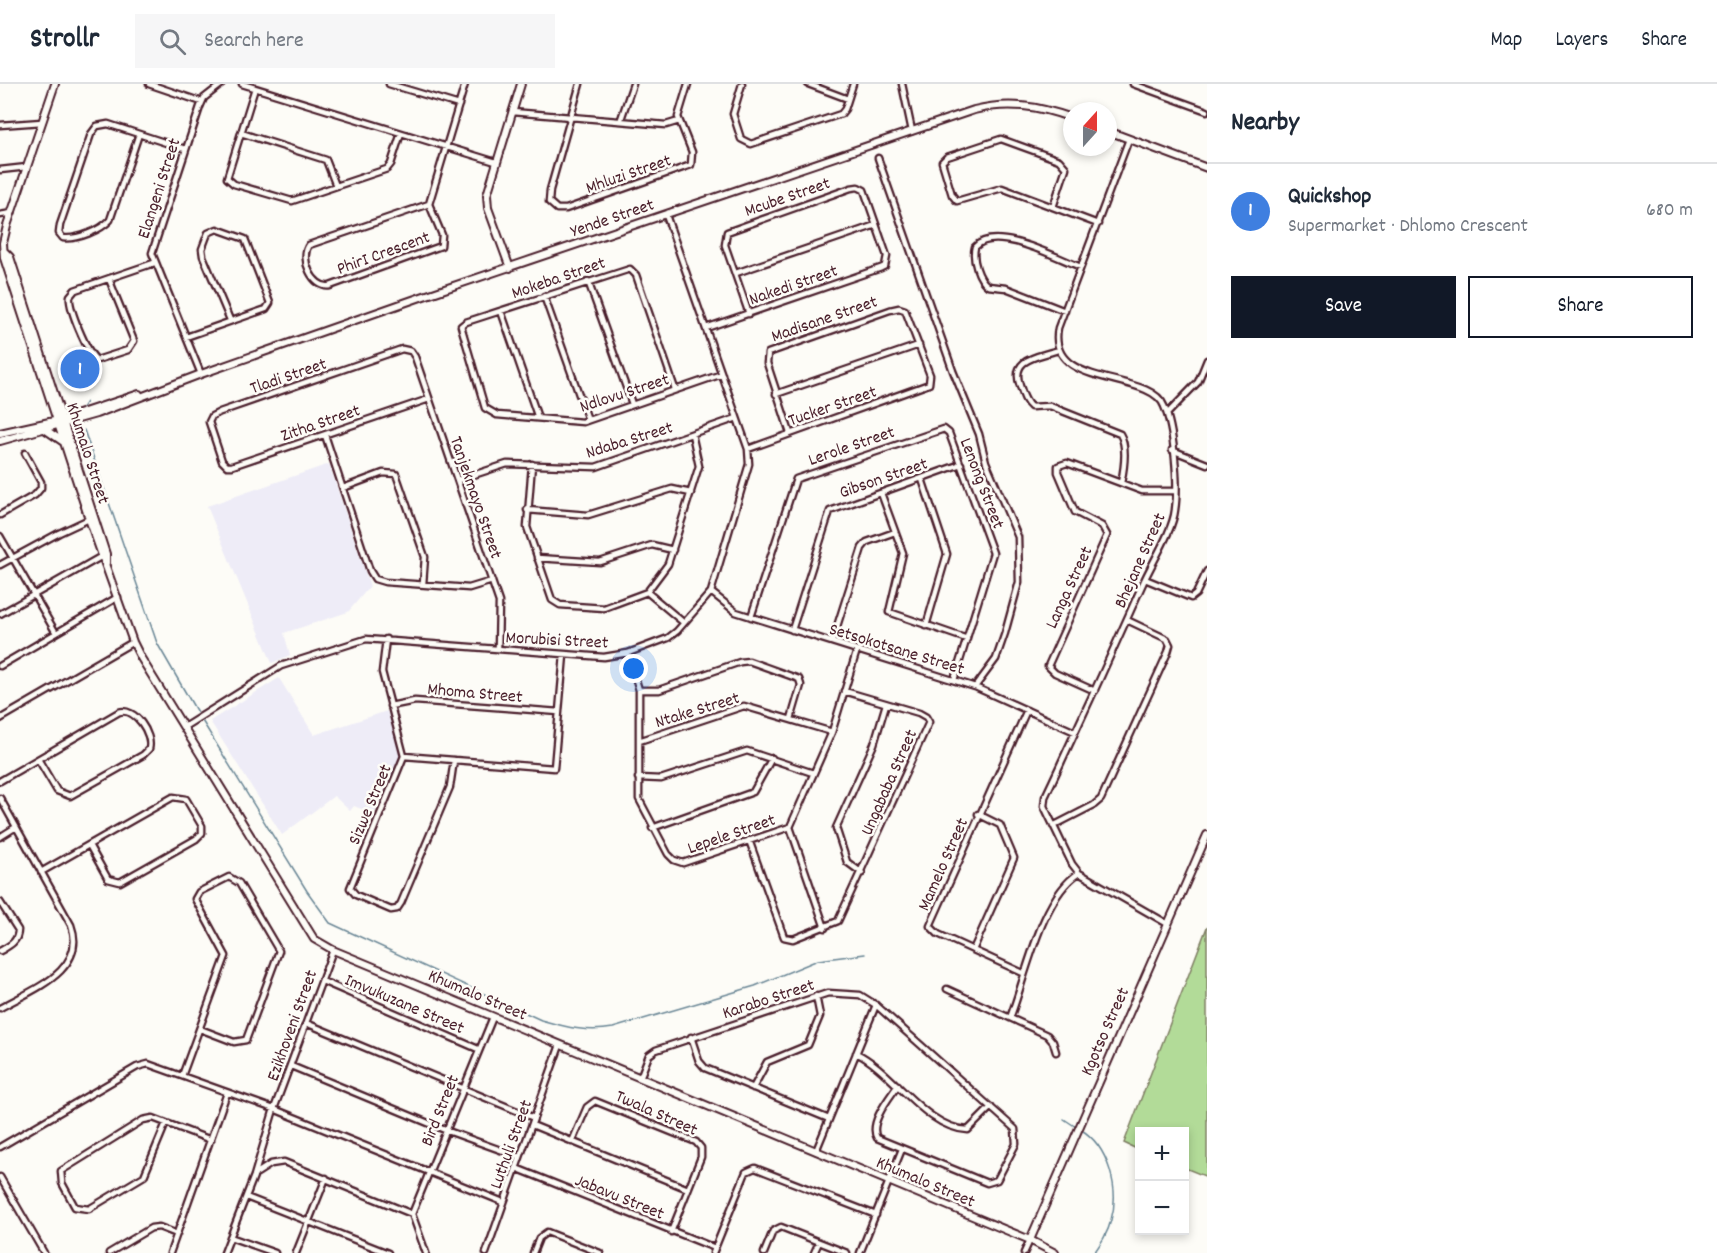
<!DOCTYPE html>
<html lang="en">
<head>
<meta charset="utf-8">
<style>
  :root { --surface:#fff; --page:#f6f6f7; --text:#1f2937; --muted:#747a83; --line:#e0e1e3; --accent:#111827 }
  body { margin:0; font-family:Dekko,sans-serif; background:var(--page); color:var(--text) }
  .controls { position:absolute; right:18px; bottom:18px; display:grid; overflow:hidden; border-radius:0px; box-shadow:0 3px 9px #0003 }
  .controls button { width:54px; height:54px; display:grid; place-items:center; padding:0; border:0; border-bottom:2px solid var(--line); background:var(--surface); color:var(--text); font:30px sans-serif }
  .compass { position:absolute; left:1063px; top:18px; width:54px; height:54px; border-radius:50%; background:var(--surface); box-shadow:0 3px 9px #0003; rotate:21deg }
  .you { position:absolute; left:634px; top:585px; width:21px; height:21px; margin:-15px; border:4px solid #fff; border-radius:50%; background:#1a73e8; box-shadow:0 0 0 9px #1a73e833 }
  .badge { display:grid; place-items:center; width:39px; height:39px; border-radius:50%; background:var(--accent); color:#fff; font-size:20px; font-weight:700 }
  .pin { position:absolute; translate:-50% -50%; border:3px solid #fff; box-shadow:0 2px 6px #0006 }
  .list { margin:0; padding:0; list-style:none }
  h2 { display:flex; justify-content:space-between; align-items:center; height:78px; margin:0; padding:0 24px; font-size:26px }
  h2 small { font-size:20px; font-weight:400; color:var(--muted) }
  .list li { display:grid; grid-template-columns:39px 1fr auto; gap:18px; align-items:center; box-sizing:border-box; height:96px; padding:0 24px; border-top:2px solid var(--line) }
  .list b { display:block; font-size:22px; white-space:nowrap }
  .list p { margin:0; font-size:20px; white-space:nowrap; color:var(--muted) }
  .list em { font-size:20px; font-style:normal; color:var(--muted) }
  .actions { display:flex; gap:12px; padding:18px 24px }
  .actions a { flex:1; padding:14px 0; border:2px solid var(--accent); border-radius:0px; text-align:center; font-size:21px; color:var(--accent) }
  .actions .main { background:var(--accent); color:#fff }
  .icon { flex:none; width:33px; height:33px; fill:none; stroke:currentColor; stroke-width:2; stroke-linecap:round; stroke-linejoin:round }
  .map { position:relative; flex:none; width:1207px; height:1169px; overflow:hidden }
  header { display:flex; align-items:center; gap:36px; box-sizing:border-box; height:84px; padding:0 30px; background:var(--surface); border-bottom:2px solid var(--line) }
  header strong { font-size:28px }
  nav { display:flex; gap:33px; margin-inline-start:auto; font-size:21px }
  .search { width:420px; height:54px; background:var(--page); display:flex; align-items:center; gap:15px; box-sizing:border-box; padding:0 21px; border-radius:0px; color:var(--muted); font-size:22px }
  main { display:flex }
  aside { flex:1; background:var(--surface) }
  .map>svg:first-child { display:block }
</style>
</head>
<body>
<header>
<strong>Strollr</strong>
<div class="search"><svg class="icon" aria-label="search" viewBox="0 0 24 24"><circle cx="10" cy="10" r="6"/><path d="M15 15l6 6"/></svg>Search here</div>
<nav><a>Map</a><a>Layers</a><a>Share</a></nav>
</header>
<main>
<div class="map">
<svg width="1207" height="1169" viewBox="0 0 1207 1169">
  <rect width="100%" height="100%" fill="#fdfcf7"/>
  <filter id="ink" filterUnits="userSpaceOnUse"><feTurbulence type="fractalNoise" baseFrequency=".0167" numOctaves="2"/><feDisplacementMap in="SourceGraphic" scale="12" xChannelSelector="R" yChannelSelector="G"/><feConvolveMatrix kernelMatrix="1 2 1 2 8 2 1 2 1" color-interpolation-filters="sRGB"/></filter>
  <g filter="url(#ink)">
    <path fill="#eeecf7" d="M329 380 370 502 348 528 284 549 290 571 272 579 207 422Z
      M279 594 314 651 387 627 401 671 374 730 354 722 350 727 334 712 282 751 210 637Z"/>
    <path fill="#b2db98" stroke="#7e7d62" stroke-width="1.5" d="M1207 843V1093L1185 1084 1184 1048H1140L1139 1066 1124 1059Z"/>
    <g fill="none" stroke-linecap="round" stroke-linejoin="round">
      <path stroke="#698695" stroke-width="1.5" d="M80 327 86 318
        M84 346 157 559 198 630
        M201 635 307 807 330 839 541 936C566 943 587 949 613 944L755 902 818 876 865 870
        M1064 1035 1076 1043
        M1080 1045C1109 1062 1120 1106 1111 1136 1108 1149 1101 1159 1094 1169"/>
      <g stroke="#4a1f2b" stroke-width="9">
        <path id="minor" d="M149 0 202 18
          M242 0 496 78
          M389 0 459 21
          M580 0 550 106 549 118 557 125H566L691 81 692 68 678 33 688 0
          M742 0 733 30 741 55 751 60 841 30 845 25 853 0
          M808 0 848 15
          M902 0 912 47
          M1133 0 1207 27
          M255 4 227 94 234 100 292 117 387 85 391 80 401 49
          M512 28 666 41 679 37
          M621 35 633 0
          M0 41 42 38
          M241 49 326 76 336 102
          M139 50 110 136C101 146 77 156 63 154L59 149 60 141 91 50 97 42 108 40 185 65
          M1129 55 1058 244C1046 306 1150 286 1164 322 1174 345 1179 400 1175 426 1173 446 1153 477 1144 497 1112 569 1079 641 1045 713L1044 722 1072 780 1079 789 1168 840
          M878 74 953 287 979 350 986 378 1018 453 1019 498 1005 549 996 575 975 603
          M0 86 27 83
          M429 120 309 161C299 174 313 205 330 202L441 162 442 151 429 120 465 0
          M1053 123 1066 84 1059 76 1001 55 947 73 942 78 952 111 957 117 1002 104 1098 140
          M0 131 12 129
          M736 189 876 141
          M109 195 134 257 128 266 97 276C87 269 68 223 70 212L75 206 154 179
          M588 197 632 320
          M544 212 588 336
          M501 227 538 334
          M1065 227 1006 204 988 202C978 195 972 175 975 163 995 140 1057 174 1081 183
          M706 244 881 184 885 182 887 172 864 106 858 103 851 104 727 148 725 161 749 230
          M186 253 266 225 270 219 245 155 217 145 208 149 202 165 203 172 230 236
          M1058 266C1038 273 1010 274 1020 302 1023 310 1024 317 1031 323L1050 322 1120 350C1128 363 1124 385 1121 399
          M201 290 152 169 200 23 204 14 222 0
          M675 305 636 191 630 185 466 238 461 242 485 324 497 331 583 338 722 290
          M776 310 919 261
          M429 315 232 382H227L222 377 209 338 212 332 220 328 402 265 411 267 415 273 499 518 498 565
          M1167 330 1198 298 1207 276
          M325 351 370 487 375 495 385 498 469 504 492 497
          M748 365 929 300 930 291 905 226 899 224 890 226 768 269 767 279 790 349
          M1172 366 1207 380
          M532 380 527 443 552 516 560 521 604 524 647 508 668 480 699 382 692 350
          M922 395 947 470 926 542
          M458 396 507 380 596 383 737 334
          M343 404 383 389 396 390 425 473 423 500
          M881 409 903 469 889 528 967 555
          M527 426 588 431 672 405 691 409
          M0 431 35 411 41 404V398L25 369
          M0 452 56 549
          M537 474 600 478 652 461 673 466
          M0 481 59 449 89 435
          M1145 495 1191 514 1196 510 1207 487
          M647 508 684 539
          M711 508 736 528 975 603 1075 648
          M0 530 104 471
          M751 533 796 395 944 345 949 349 993 469 954 596
          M792 546 830 427 961 380
          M386 555 382 588 404 672
          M832 558 862 464 867 458 895 448
          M628 569 639 606V715L668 770 674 776 683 779 790 743 832 648 857 566
          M0 582 118 513
          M639 606H659L740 578 749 577 799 595 801 601 791 635
          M1095 607 1055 589 1048 582 1107 451 1102 442 1075 428 1058 388V382L1067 379 1142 407H1175
          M390 622 415 617 559 628
          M0 635 133 558
          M184 643 281 582 366 555 604 573 628 569 668 554 677 547 711 508 749 380 748 365 666 131
          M639 657 744 622 832 648
          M404 672 350 804 356 811 391 826 397 825 401 819 450 703 454 676
          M404 672 554 684 564 571
          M638 694 661 695 747 667 813 689
          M0 697 119 628C135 623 153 650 149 665L143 671 70 712 57 707 38 675
          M0 714 71 841C88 887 31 906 0 924
          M1053 742 1094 721 1101 715 1168 568 1170 561 1167 555 1127 536
          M790 743 825 844
          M652 744 753 708 772 674
          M0 753 16 743
          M749 756 784 853 793 855 838 837 929 638 926 633 919 629 844 607
          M41 788 173 713 186 715 202 742V749L196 755 120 798 108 795 89 761
          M862 789 847 778 836 744 874 660 886 620
          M0 818 18 846C18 858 9 862 0 867
          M973 866 1014 774 1000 741 978 730
          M1023 889 938 850 930 842 1027 626
          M322 897 478 965
          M947 905 1047 951 1053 958 1056 968
          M1010 934C1026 893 1041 813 1079 789
          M306 939 534 1034
          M691 953 699 977 705 984 829 1035
          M856 969C894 987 924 1044 968 1046L991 1023
          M291 982 445 1046 520 1073
          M182 992 226 872 195 815 199 808 229 793 239 799 279 867 246 956 234 958 200 945
          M640 994 649 971 656 966 828 909 860 911 876 921 1015 1045 1016 1060 997 1096 987 1099 877 1054C868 1039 890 1013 898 1001
          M753 1004 767 978 808 961 820 932 816 912
          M166 1039 144 1092 89 1125 75 1123 62 1099 61 1087 143 1036 153 1034 211 1056
          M532 1041 688 1105
          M572 1058 587 1023 595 1017 696 1058 701 1064V1073L671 1148
          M0 1063 137 983 148 980 274 1025 503 1118
          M816 1067 876 921
          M516 1084 715 1164
          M257 1089 271 1080 284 1078 412 1130 426 1169
          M0 1093 44 1169
          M246 1113 388 1169
          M412 1130 493 933
          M230 1153 275 1169
          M109 1169 151 1144 159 1143 177 1150
          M170 1169 227 1009
          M224 1169 254 1092 274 1025 333 866
          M296 1169 326 1094
          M486 1169 560 961
          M533 1169 539 1154 547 1148 600 1169
          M713 1169 746 1088 755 1084 876 1131
          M764 1169 773 1147 781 1143 847 1169
          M814 1169 819 1158
          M860 1169 902 1065
          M1024 1169 1030 1156"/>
      </g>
      <g stroke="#4a1f2b" stroke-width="10">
        <path id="tertiary" d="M55 0 7 142 3 159 4 174 89 435 133 558 141 574 314 855 333 866 1030 1156 1055 1169
          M1108 47 1207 84
          M5 168 10 173 106 470V479
          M510 184 488 124 487 111 521 0
          M46 346 65 359
          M0 349 63 335 139 310
          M0 357 96 330 201 290 421 213 974 26C1008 17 1039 22 1072 34
          M1030 1156 1207 751"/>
      </g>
      <use href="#minor" stroke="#fdfcf7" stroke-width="4.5"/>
      <use href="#tertiary" stroke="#fdfcf7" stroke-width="6"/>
    </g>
  </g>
  <g text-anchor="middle" stroke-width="5" stroke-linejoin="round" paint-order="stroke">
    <g font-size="18" fill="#4a1f2b" stroke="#fdfcf7">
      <text transform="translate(628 89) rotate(-19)" y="6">Mhluzi Street</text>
      <text transform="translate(158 104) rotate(-72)" y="6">Elangeni Street</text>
      <text transform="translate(787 112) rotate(-19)" y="6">Mcube Street</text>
      <text transform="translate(612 133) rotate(-19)" y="6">Yende Street</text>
      <text transform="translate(383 168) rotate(-20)" y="6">PhirI Crescent</text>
      <text transform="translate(558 193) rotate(-19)" y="6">Mokeba Street</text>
      <text transform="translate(793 200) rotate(-19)" y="6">Nakedi Street</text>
      <text transform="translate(824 234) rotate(-19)" y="6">Madisane Street</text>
      <text transform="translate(288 291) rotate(-19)" y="6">Tladi Street</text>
      <text transform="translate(624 308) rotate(-18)" y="6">Ndlovu Street</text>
      <text transform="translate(832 321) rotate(-19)" y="6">Tucker Street</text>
      <text transform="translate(320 338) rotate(-19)" y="6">Zitha Street</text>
      <text transform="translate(629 355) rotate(-17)" y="6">Ndaba Street</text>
      <text transform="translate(851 361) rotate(-19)" y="6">Lerole Street</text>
      <text transform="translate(89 369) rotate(72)" y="6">Khumalo Street</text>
      <text transform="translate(883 393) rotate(-19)" y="6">Gibson Street</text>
      <text transform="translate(983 399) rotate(69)" y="6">Lenong Street</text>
      <text transform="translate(477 413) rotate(71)" y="6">Tanjekmayo Street</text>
      <text transform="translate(1139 476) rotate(-66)" y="6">Bhejane Street</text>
      <text transform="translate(1068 503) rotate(-65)" y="6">Langa Street</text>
      <text transform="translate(557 555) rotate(3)" y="6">Morubisi Street</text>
      <text transform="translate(897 564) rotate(17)" y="6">Setsokotsane Street</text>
      <text transform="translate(475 608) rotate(5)" y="6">Mhoma Street</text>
      <text transform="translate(697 625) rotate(-17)" y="6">Ntake Street</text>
      <text transform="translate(888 698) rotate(-66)" y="6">Ungababa Street</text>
      <text transform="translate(369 720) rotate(-67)" y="6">Sizwe Street</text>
      <text transform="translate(731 749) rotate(-19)" y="6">Lepele Street</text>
      <text transform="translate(942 780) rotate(-66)" y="6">Mamelo Street</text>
      <text transform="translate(478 910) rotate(23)" y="6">Khumalo Street</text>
      <text transform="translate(768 914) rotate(-18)" y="6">Karabo Street</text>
      <text transform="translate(405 919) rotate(23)" y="6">Imvukuzane Street</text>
      <text transform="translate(291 941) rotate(-70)" y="6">Ezikhoveni Street</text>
      <text transform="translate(1104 947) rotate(-66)" y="6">Kgotso Street</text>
      <text transform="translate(439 1026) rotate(-68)" y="6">Bird Street</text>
      <text transform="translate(657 1028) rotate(24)" y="6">Twala Street</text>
      <text transform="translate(510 1060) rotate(-70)" y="6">Luthuli Street</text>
      <text transform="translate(926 1097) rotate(23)" y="6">Khumalo Street</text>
      <text transform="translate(620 1112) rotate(22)" y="6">Jabavu Street</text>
    </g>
  </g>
</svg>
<div class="controls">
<button>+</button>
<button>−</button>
</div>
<svg class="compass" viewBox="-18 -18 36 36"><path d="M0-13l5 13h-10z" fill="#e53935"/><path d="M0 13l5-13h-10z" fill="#747a83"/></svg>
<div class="you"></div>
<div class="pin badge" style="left:80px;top:285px;background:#3f7fe0">1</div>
</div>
<aside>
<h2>Nearby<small></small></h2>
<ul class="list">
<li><span class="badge" style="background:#3f7fe0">1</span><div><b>Quickshop</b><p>Supermarket · Dhlomo Crescent</p></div><em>680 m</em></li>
</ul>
<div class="actions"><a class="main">Save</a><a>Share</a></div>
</aside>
</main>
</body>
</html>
